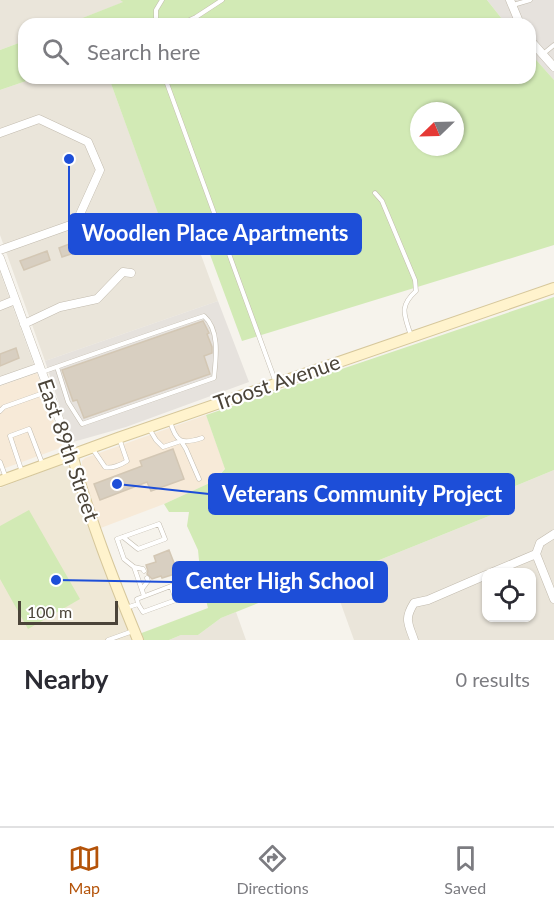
<!DOCTYPE html>
<html lang="en">
<head>
<meta charset="utf-8">
<style>
  :root { --surface:#fff; --page:#f7f7f7; --text:#2b2b33; --muted:#7c7c81; --line:#e1e1e2; --accent:#b45309 }
  body { margin:0; font-family:Lato,sans-serif; background:var(--page); color:var(--text) }
  .controls { position:absolute; right:18px; bottom:18px; display:grid; overflow:hidden; border-radius:12px; box-shadow:0 2px 4px #0004 }
  .controls button { width:54px; height:54px; display:grid; place-items:center; padding:0; border:0; border-bottom:2px solid var(--line); background:var(--surface); color:var(--text); font:30px sans-serif }
  .compass { position:absolute; left:410px; top:102px; width:54px; height:54px; border-radius:50%; background:var(--surface); box-shadow:0 2px 4px #0004; rotate:247deg }
  .scale { position:absolute; left:18px; bottom:15px; width:100px; box-sizing:border-box; padding-left:6px; border:3px solid #4b4439; border-top:0; font-size:16px; line-height:21px; white-space:nowrap; color:#4b4439; -webkit-text-stroke:4px #fff; paint-order:stroke }
  .list { margin:0; padding:0; list-style:none }
  h2 { display:flex; justify-content:space-between; align-items:center; height:78px; margin:0; padding:0 24px; font-size:26px }
  h2 small { font-size:20px; font-weight:400; color:var(--muted) }
  .icon { flex:none; width:33px; height:33px; fill:none; stroke:currentColor; stroke-width:2; stroke-linecap:round; stroke-linejoin:round }
  .map { position:relative; flex:none; width:554px; height:640px; overflow:hidden }
  .search { position:absolute; background:var(--surface); box-shadow:0 2px 4px #0004; left:18px; right:18px; top:18px; height:66px; display:flex; align-items:center; gap:15px; box-sizing:border-box; padding:0 21px; border-radius:18px; color:var(--muted); font-size:22px }
  .sheet { height:186px; background:var(--surface) }
  nav { display:flex; justify-content:space-around; align-items:center; box-sizing:border-box; height:84px; border-top:2px solid var(--line); background:var(--surface); font-size:16px; color:var(--muted) }
  nav a { display:grid; justify-items:center; gap:3px }
  nav .on { color:var(--accent) }
  .map>svg:first-child { display:block }
</style>
</head>
<body>
<div class="map">
<svg width="554" height="640" viewBox="0 0 554 640">
  <rect width="100%" height="100%" fill="#f6f3ec"/>
  <path fill="#eae5da" fill-rule="evenodd" d="M0 0H120L124 2 67 24H24V41L0 50Z
    M35 78H109L163 226 187 217 218 301 45 361 0 235V90Z
    M0 272 37 373 0 386Z
    M554 470V640H354L332 579 514 506 508 489ZM486 572H532V618H486Z
    M236 612 246 640H169L181 635H198L221 618Z"/>
  <path fill="#f7ead8" d="M37 373 62 445 60 448 0 470V386Z
    M206 415 225 468 214 481 164 504 98 529 82 471V461L85 458Z"/>
  <path fill="#e6e2dd" d="M487 0H554V80L530 53V24H506Z
    M218 301 249 382 126 427 73 442 71 440 45 361Z"/>
  <path fill="#efe8d6" d="M67 462 71 464 134 640H0V488Z"/>
  <path fill="#d2eab5" fill-rule="evenodd" d="M120 0H487L506 24H67L123 2Z
    M24 41V78H35L0 90V50Z
    M530 53 554 80V245L242 341 195 214 163 227 109 78H530ZM419 111H455V147H419Z
    M554 297V470L508 489 514 506 332 579 323 577 221 618 198 635H181L169 640H142L139 634 208 608 201 581 198 550 187 526 189 512H169L164 504 214 481 225 469 206 415Z
    M29 510 80 599 28 629 0 579V526Z"/>
  <path fill="#d8cfc1" stroke="#d3c7b4" stroke-width="1.5" d="M84 236 89 248 62 257 59 248 80 240 79 238Z
    M47 251 50 260 24 270 20 261Z
    M203 321 209 333 207 334 212 347V353L204 356 210 374 84 418 77 400 73 401 62 370Z
    M16 348 19 358 0 366V354Z
    M173 449 184 479 151 491 147 482 100 500 94 484 142 466 140 461Z
    M169 550 178 573 162 578 161 576 152 579 147 574 148 571 146 565 156 562 154 556Z"/>
  <g fill="none" stroke-linecap="round" stroke-linejoin="round">
    <g stroke="#c2bbae" stroke-width="5">
      <path id="lane" d="M513 5 530 0
        M156 24V10L162 0
        M181 24 196 17 222 0
        M543 54 554 45
        M165 78 276 383
        M375 193 382 201 415 280 416 291C398 307 405 316 411 336
        M42 372C96 353 150 334 204 316 220 330 216 358 214 378L82 424 68 402 57 367
        M0 411 4 407 49 391
        M170 421C176 442 181 445 202 438
        M150 430 156 440 163 447 181 441 186 449 199 479
        M92 448 105 467C111 469 121 465 127 461L119 438
        M0 462 6 478
        M22 472 10 436 29 429 42 463
        M123 537 138 549 165 539 159 524 117 539 124 559 134 567 144 596
        M134 567 143 569 144 571
        M142 589 148 581 147 578
        M126 608 138 604 143 612 176 600 171 586 137 599 138 604
        M108 640 133 631"/>
    </g>
    <g stroke="#c2bbae" stroke-width="9">
      <path id="street" d="M510 0 520 24
        M530 40 554 67
        M0 133 39 119 88 142 100 170 76 223 0 250
        M0 258 72 454
        M0 306 15 300
        M24 324 60 307 97 299 123 272 131 273
        M0 381 40 367
        M536 554 554 599
        M493 572 536 554 540 543 554 534
        M414 640C408 623 404 619 414 603L428 600 486 575"/>
    </g>
    <g stroke="#d6c79b" stroke-width="12">
      <path id="secondary" d="M72 454C89 518 113 579 138 640
        M0 481 118 438 554 288"/>
    </g>
    <use href="#lane" stroke="#fff" stroke-width="4"/>
    <use href="#street" stroke="#fff" stroke-width="8"/>
    <use href="#secondary" stroke="#fff3cd" stroke-width="10"/>
  </g>
  <g text-anchor="middle" stroke-width="4.5" stroke-linejoin="round" paint-order="stroke">
    <g font-size="21" fill="#4b4439" stroke="#fff">
      <text transform="translate(277 383) rotate(-19)" y="7">Troost Avenue</text>
      <text transform="translate(68 450) rotate(71)" y="7">East 89th Street</text>
    </g>
  </g>
  <path fill="none" stroke="#1d4ed8" stroke-width="2" d="M69 159L69 234M117 484L209 494M56 580L173 582"/>
  <g fill="#1d4ed8" stroke="#fff" stroke-width="2">
    <circle cx="69" cy="159" r="6"/>
    <circle cx="117" cy="484" r="6"/>
    <circle cx="56" cy="580" r="6"/>
  </g>
  <g fill="#1d4ed8" stroke="#1d4ed8" stroke-width="2">
    <rect x="69" y="214" width="292" height="40" rx="6"/>
    <rect x="209" y="474" width="305" height="40" rx="6"/>
    <rect x="173" y="562" width="214" height="40" rx="6"/>
  </g>
  <g font-size="22" text-anchor="middle" font-weight="bold" fill="#fff">
    <text x="215" y="241">Woodlen Place Apartments</text>
    <text x="362" y="502">Veterans Community Project</text>
    <text x="280" y="589">Center High School</text>
  </g>
</svg>
<div class="controls">
<button><svg class="icon" aria-label="locate" viewBox="0 0 24 24"><circle cx="12" cy="12" r="6"/><path d="M12 2v4M12 18v4M2 12h4M18 12h4"/></svg></button>
</div>
<svg class="compass" viewBox="-18 -18 36 36"><path d="M0-13l5 13h-10z" fill="#e53935"/><path d="M0 13l5-13h-10z" fill="#7c7c81"/></svg>
<div class="scale">100 m</div>
<div class="search"><svg class="icon" aria-label="search" viewBox="0 0 24 24"><circle cx="10" cy="10" r="6"/><path d="M15 15l6 6"/></svg>Search here</div>
</div>
<section class="sheet">
<h2>Nearby<small>0 results</small></h2>
<ul class="list">
</ul>
</section>
<nav>
<a class="on"><svg class="icon" aria-label="map" viewBox="0 0 24 24"><path d="M3 6l6-2 6 2 6-2v14l-6 2-6-2-6 2zM9 4v14M15 6v14"/></svg>Map</a>
<a><svg class="icon" aria-label="directions" viewBox="0 0 24 24"><path d="M12 3l9 9-9 9-9-9zM9 14v-3h6M13 9l2 2-2 2"/></svg>Directions</a>
<a><svg class="icon" aria-label="saved" viewBox="0 0 24 24"><path d="M7 4h10v16l-5-4-5 4z"/></svg>Saved</a>
</nav>
</body>
</html>
